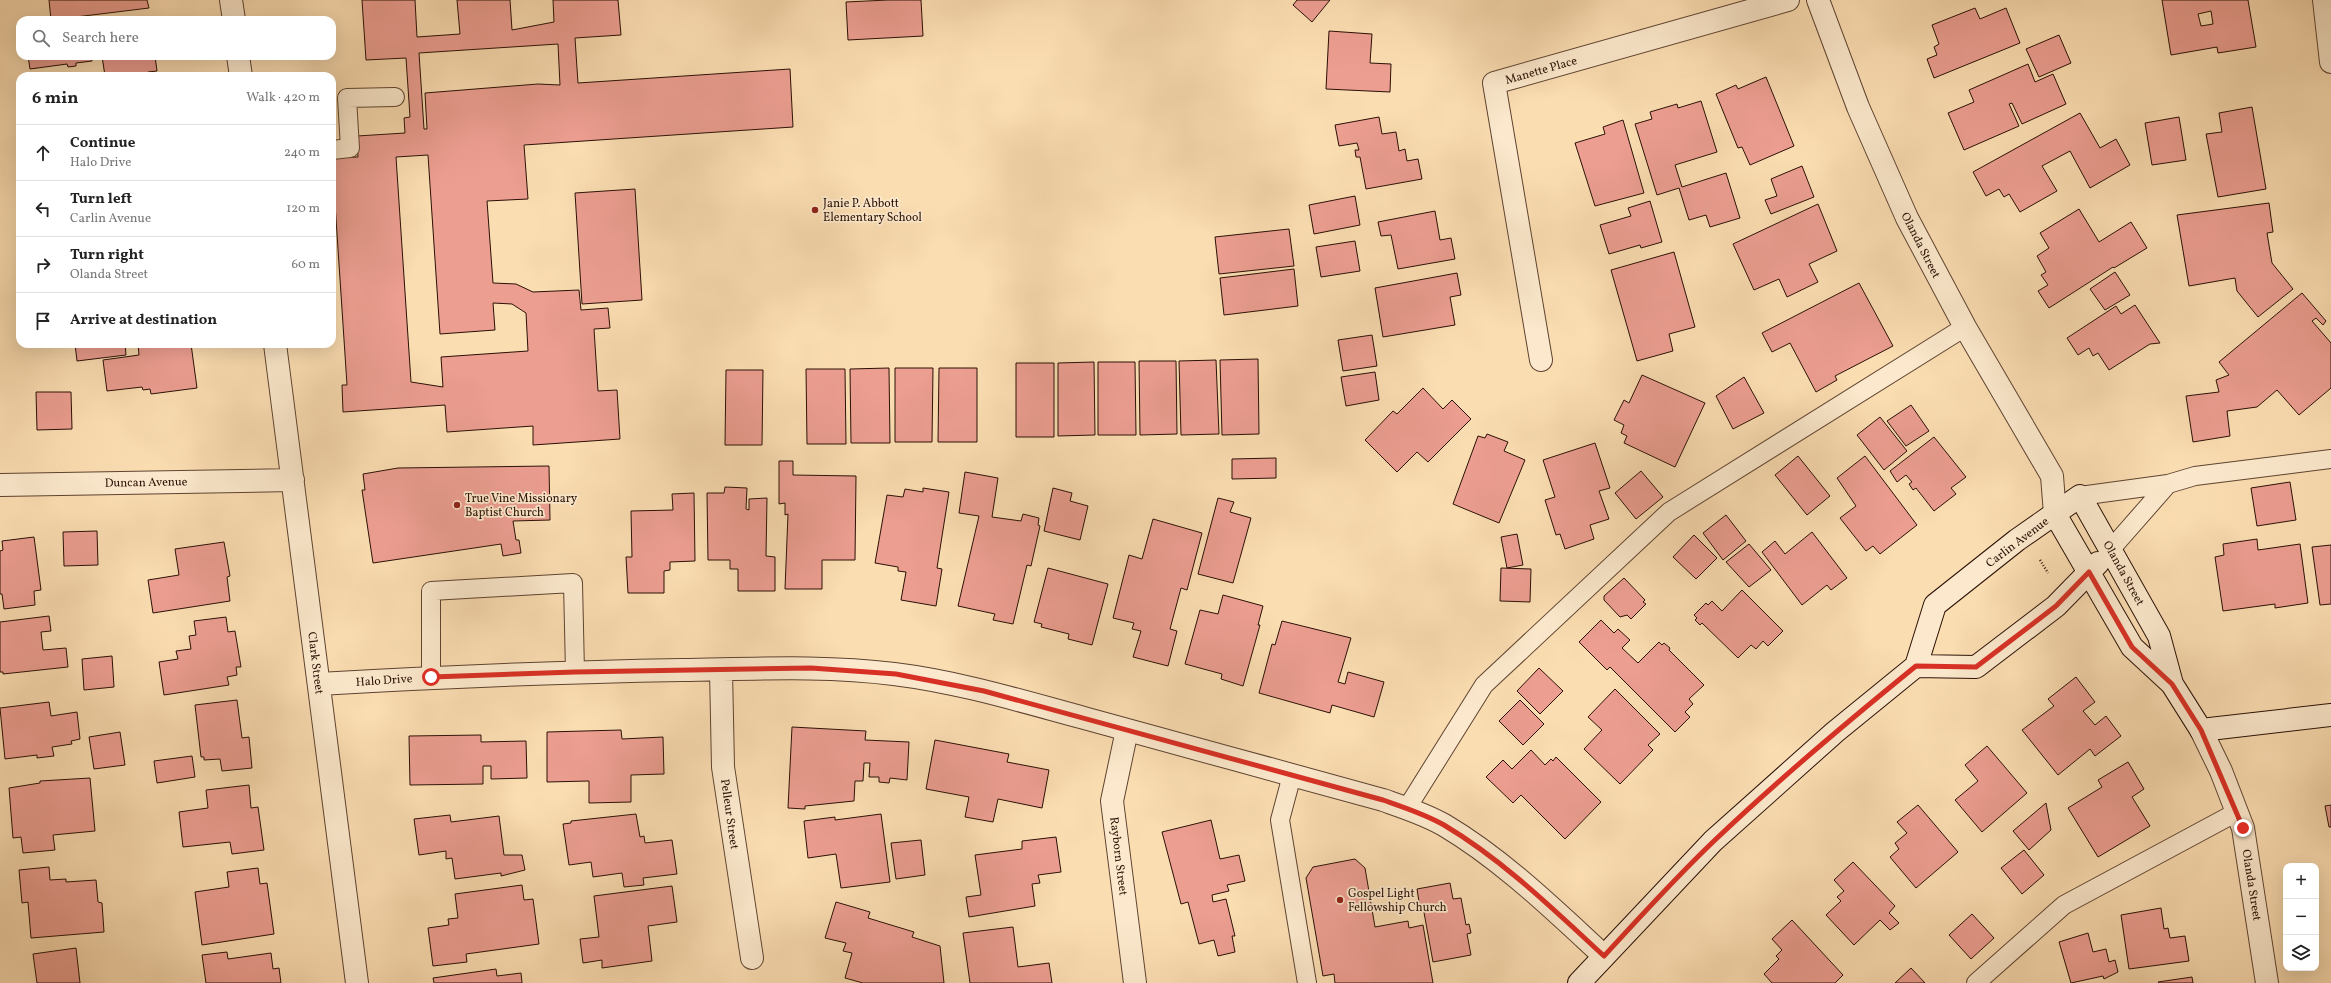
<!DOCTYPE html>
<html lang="en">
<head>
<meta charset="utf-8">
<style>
  :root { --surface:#fff; --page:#f2f2f2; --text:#222; --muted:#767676; --line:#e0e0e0 }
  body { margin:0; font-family:Vollkorn,serif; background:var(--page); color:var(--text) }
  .controls { position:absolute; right:12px; bottom:12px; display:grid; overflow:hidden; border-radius:8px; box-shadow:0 4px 16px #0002 }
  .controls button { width:36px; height:36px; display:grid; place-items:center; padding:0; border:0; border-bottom:1px solid var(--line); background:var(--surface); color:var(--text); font:20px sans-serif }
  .stop { position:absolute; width:12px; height:12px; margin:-9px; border:3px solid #d93025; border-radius:50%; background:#fff }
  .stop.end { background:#d93025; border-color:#fff; box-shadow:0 1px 4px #0008 }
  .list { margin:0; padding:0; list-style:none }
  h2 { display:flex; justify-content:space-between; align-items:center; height:52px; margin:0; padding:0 16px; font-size:17px }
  h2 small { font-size:13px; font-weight:400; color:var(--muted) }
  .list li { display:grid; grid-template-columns:26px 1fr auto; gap:12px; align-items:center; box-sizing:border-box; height:56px; padding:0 16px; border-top:1px solid var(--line) }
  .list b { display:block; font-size:15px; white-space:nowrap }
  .list p { margin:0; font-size:13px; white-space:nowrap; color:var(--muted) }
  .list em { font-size:13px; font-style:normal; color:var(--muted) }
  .icon { flex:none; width:22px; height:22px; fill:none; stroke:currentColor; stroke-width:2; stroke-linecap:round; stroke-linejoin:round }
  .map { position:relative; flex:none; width:2331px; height:983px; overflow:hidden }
  .search { position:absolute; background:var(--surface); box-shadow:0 4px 16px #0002; left:16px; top:16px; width:320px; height:44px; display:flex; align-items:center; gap:10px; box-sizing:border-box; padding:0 14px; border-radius:12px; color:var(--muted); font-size:15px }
  .panel { position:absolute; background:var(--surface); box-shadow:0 4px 16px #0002; left:16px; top:72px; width:320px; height:276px; border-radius:12px }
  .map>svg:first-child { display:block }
</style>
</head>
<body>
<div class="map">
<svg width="2331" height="983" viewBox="0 0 2331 983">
  <rect width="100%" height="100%" fill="#fbddb2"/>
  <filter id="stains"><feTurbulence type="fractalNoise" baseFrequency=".005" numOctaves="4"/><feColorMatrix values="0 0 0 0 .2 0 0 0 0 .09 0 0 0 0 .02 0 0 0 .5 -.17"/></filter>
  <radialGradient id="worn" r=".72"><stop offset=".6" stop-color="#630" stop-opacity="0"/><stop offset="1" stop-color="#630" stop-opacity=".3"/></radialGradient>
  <path fill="#ec9e91" stroke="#2a1005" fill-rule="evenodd" d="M49 0H147L149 8 51 20Z
    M362 0H415L417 37 460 34 457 0H510L512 30 554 22 553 0H618L621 35 575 38 578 83 790 69 793 127 524 145 528 199 487 201 493 283 516 284 533 292 579 290 581 310 608 308 610 328 594 329 598 391 617 390 620 439 533 445V426L447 432 445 405 343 412 342 385H347L332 158 358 157 357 136 405 133 404 118 410 117 406 58 366 60ZM558 44 560 85 538 84 425 93 427 129H424L419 53ZM428 155 440 334 495 330 493 303 512 304 526 313 528 351 441 357 443 387 411 382 396 157Z
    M888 0H921L923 36 848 40 846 2Z
    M1297 0H1330L1312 22 1293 5Z
    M2162 0H2248L2256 47 2218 53 2217 47 2171 55ZM2211 11 2213 24 2201 26 2198 14Z
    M1975 8 1980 19 2006 8 2020 43 1934 78 1927 59 1937 55 1934 47 1939 44 1932 25Z
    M1329 31 1372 34 1370 63 1391 64 1390 92 1326 89Z
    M2059 35 2071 63 2039 77 2026 49Z
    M28 56H91L92 61 76 63V66L68 67 67 64 30 69Z
    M102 56H155L157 71 148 72 149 76H105Z
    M2028 64 2035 82 2053 74 2066 104 2022 124 2012 103 2009 104 2019 126 1964 150 1948 113 1974 102 1969 90Z
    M1766 77 1794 146 1750 165 1742 147 1738 148 1716 94 1736 85 1738 89Z
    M1701 101 1717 152 1675 165 1682 187 1726 173 1740 218 1710 227 1706 215 1689 220 1679 188 1657 195 1635 124 1652 119 1650 112 1677 104 1678 108Z
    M2252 107 2266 189 2218 197 2206 134 2222 132 2219 113Z
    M2080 113 2100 148 2116 139 2130 165 2090 188 2070 151 2042 166 2057 191 2020 212 2009 194 2004 197 1999 189 1986 196 1973 172Z
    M1379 117 1382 134 1396 132 1399 151 1405 149 1407 161 1418 159 1422 179 1366 189 1360 157H1356L1355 150H1359L1357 143 1339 146 1335 125Z
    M2179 117 2186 160 2152 165 2145 123Z
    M1623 120 1644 193 1595 206 1575 143 1605 134 1603 127Z
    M1802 166 1814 197 1771 214 1765 200 1777 196 1771 179Z
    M635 189 642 300 582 304 575 193Z
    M1355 196 1360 225 1314 234 1309 205Z
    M1650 201 1662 242 1641 248 1640 245 1609 254 1600 225 1631 216 1628 208Z
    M2269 203 2273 232 2267 233 2272 263 2293 289 2258 317 2237 291 2235 278 2189 286 2177 215Z
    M1818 204 1837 251 1809 264 1818 282 1787 297 1779 279 1754 290 1733 244Z
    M2079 209 2099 242 2131 222 2147 248 2114 268 2113 267 2049 308 2038 291 2048 285 2041 275 2046 272 2037 256 2049 248 2040 233Z
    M1435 211 1440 240 1451 238 1455 259 1398 269 1391 235 1381 236 1378 222Z
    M1289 229 1294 266 1219 274 1215 237Z
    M1355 241 1360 271 1321 277 1316 247Z
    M1674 252 1695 327 1669 334 1673 351 1637 361 1611 270Z
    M1294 269 1298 306 1224 315 1220 278Z
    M2115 272 2130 295 2105 310 2090 289Z
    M1457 273 1461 295 1450 297 1455 325 1383 337 1375 288Z
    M1859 283 1893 346 1835 376 1837 380 1816 392 1790 343 1772 352 1762 333Z
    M2302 293 2326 321 2323 325 2316 318 2312 321 2331 343V388L2299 415 2277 390 2257 407 2227 411 2230 436 2193 442 2186 396 2219 392 2216 380 2229 375 2219 362Z
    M2135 305 2160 343 2150 344 2109 370 2098 353 2093 356 2089 348 2078 355 2067 338 2116 306 2121 314Z
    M1372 335 1377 366 1343 371 1338 340Z
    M75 344H125L126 355 77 361Z
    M138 344H191L197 388 151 394 150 389 143 390 142 387 107 391 103 360 139 355Z
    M1258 359 1259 434 1222 435 1220 360Z
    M1216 360 1219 434 1181 435 1179 361Z
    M1139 361H1176L1177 434 1140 435Z
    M1094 362 1095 435 1058 436V363Z
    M1098 362H1135L1136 435H1098Z
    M1016 363H1054V437H1016Z
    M889 368 890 443H851L850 369Z
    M895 368H933L932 442H895Z
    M939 368H977V442H938Z
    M806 369H845L846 444H807Z
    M726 370H763L762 445H725Z
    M1375 372 1379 400 1346 406 1341 377Z
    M1642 375 1705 403 1675 467 1624 443 1627 436 1621 433 1624 425 1614 420 1624 400 1629 403Z
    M1744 377 1764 413 1733 429 1716 396Z
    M1423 388 1443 409 1452 400 1471 419 1428 462 1417 452 1397 472 1365 440 1393 411 1397 414Z
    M36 392H71L72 429 37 430Z
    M1911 405 1929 431 1906 446 1887 421Z
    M1880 417 1907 451 1884 470 1857 435Z
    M1487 434 1508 442 1504 451 1525 460 1499 523 1453 504 1478 436 1485 438Z
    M1934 437 1966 477 1951 488 1956 494 1934 511 1916 488 1913 490 1909 484 1912 482 1906 475 1897 482 1890 471Z
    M1595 443 1610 488 1599 491 1609 519 1590 525 1594 539 1565 549 1560 534 1556 535 1545 500 1555 497 1543 460Z
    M1798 456 1830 496 1807 515 1775 475Z
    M1865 456 1917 525 1880 554 1873 546 1866 551 1840 518 1856 506 1837 478Z
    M1276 458V478L1232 479V459Z
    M779 461H793V475L856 476 855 560H822V589H785L788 514 785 515V503L779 504Z
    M549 466 550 520 513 521 516 540H519L521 553 503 556 501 544 373 563 362 490H365L363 474 398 468Z
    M1641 471 1663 497 1636 519 1615 493Z
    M965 472 998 478 992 517 1021 521 1023 514 1039 518 1038 525 1040 526 1031 566 1027 565 1013 624 993 620 995 614 958 606 979 516 959 513Z
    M2290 482 2296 520 2257 526 2251 488Z
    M725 487 747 488 746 509 749 510V499L767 498 766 556 775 557V591H738V569H730V560H708L707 493H724Z
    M923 488 949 492 937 568 942 569 936 606 901 600 906 572 898 571V567L875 563 887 495 903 497 905 489 923 492Z
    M1053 488 1072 493 1070 501 1088 506 1080 540 1044 531Z
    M694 493 695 561 670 562V570L664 571V593H628L626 557H632L631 511 673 510 672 494Z
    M1218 498 1234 502 1230 512 1251 518 1233 583 1198 574Z
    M1726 515 1746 541 1723 560 1703 533Z
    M1153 519 1202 533 1187 590 1181 588 1170 629 1177 631 1168 666 1133 657 1141 631 1132 629 1134 623 1113 618 1129 555 1142 559Z
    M97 531 98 565 64 566 63 532Z
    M1812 532 1847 578 1831 590 1827 585 1802 605 1762 552 1775 541 1785 554Z
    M1517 534 1523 565 1507 568 1501 537Z
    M1694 535 1717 558 1696 579 1673 557Z
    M34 537 41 590 34 591 35 605 4 609 2 594H0V551L3 550 2 541Z
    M2257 539 2258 550 2300 544 2308 603 2275 608V604L2223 611 2215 557 2224 555 2223 544Z
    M224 542 230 576 227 577 230 601 153 613 148 580 179 575 175 549Z
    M1749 544 1771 570 1749 587 1726 562Z
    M2331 545V604L2320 605 2312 547Z
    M1048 568 1108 584 1092 645 1068 639 1069 634 1041 627 1042 624 1034 622Z
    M1501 568 1531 569 1530 602 1500 601Z
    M1624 578 1645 600 1643 602 1646 604 1631 619 1627 615 1620 617 1604 600V596Z
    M1742 590 1783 631 1768 646 1763 641 1756 649 1751 645 1738 658 1702 623 1700 625 1695 620 1697 618 1694 615 1706 603 1708 605 1712 601 1722 611Z
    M1223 595 1263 606 1258 625H1260L1243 686 1221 679 1222 674 1185 664 1200 610 1218 614Z
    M49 616 51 631 41 632 43 650 66 648 68 667 3 674V672H0V622Z
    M226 617 228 632 235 631 241 667H236L237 675 227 677 229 685 164 695 159 662 178 659 176 651 191 649 189 636 196 635 194 621Z
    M1601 620 1614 633 1618 629 1630 640 1622 648 1638 663 1659 642 1662 645 1664 643 1670 648 1669 650 1704 685 1689 699 1693 704 1685 712 1690 717 1675 732 1610 667 1607 670 1579 642Z
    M1282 621 1351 638 1338 682 1345 684 1348 672 1384 682 1374 717 1332 705 1330 713 1259 693 1272 644 1275 645Z
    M112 656 114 687 84 690 82 659Z
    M1539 668 1563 691 1540 714 1517 691Z
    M2076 677 2095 702 2083 711 2095 725 2106 716 2121 736 2095 756 2090 749 2058 775 2022 730 2054 706 2048 699Z
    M1615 689 1660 734 1648 745 1653 750 1620 784 1584 749 1602 730 1588 717Z
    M237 700 242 738 249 737 252 768 222 771 220 759 204 760V757H201L195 705Z
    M1520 700 1544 724 1523 745 1499 721Z
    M49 702 51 716 77 712 80 739 71 741 72 744 52 747 54 756 37 758V755L5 759 0 708Z
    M792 727 866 731 865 740 909 742 907 780 890 778 889 783 879 782V777H869L870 763H864L863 781H855L854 801 805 806V809L788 808Z
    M621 730 622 739 663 737 664 774 631 775V802L589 803V781L547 782V732Z
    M120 732 125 765 94 769 89 737Z
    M481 735V742L526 741 527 778 491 779V766H483V784L410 785 409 736Z
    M935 740 1009 754 1007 762 1049 770 1042 808 998 799 993 822 965 817 969 797 926 789Z
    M1987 746 2027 793 1982 832 1955 800 1978 781 1965 765Z
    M1531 750 1545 765 1551 759 1553 761 1556 757 1601 802 1565 839 1521 795 1513 803 1486 777 1503 760 1512 769Z
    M192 756 195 777 157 783 154 761Z
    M2128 762 2144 789 2132 797 2150 826 2098 857 2068 808 2102 787 2098 780Z
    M90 778 95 831 53 835 55 850 23 853 21 837 13 838 9 788 40 783V781Z
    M249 785 251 808 258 807 264 850 232 854 230 842 183 847 179 812 208 808 206 790Z
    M2046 803 2051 830 2029 850 2013 831Z
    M1918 805 1958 852 1916 888 1890 857 1899 849 1895 843 1907 833 1897 822Z
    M2331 805V827H2329L2325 806Z
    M636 814 640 837 644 836 645 843 672 840 677 874 643 878 644 885 624 887 622 873 593 877 591 862 569 865 563 824 571 823V821Z
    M881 814 890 882 841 888 836 854 808 858 804 821 835 817V820Z
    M450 815 451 822 499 816 504 855H522L525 870 501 876V873L455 879 452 858 446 859V851L419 855 414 819Z
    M1211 820 1220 859 1239 855 1245 881 1227 885 1229 891 1212 895 1213 902 1226 899 1235 936H1232L1235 952 1218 956 1214 940 1199 944 1188 902 1181 904 1162 832Z
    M1056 837 1061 872 1038 875 1040 883 1032 884 1035 906 969 917 966 897 981 895 975 855 1022 849V841Z
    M921 840 925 875 896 879 891 843Z
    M2024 850 2044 875 2022 894 2001 868Z
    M1355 859 1365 868 1375 927 1408 921 1409 928 1423 925 1433 983H1335L1334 974 1323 976 1306 878 1313 867Z
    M1853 862 1895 906 1889 913 1899 923 1890 930 1880 920 1854 945 1826 915 1841 901 1837 897 1844 891 1834 880Z
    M49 867 50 880 66 879V882L96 880 98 902 102 903 104 932 31 938 28 902 22 903 19 870Z
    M258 868 260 884 267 883 274 934 202 945 195 892 229 887 227 872Z
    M1450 883 1453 899 1461 898 1466 925 1469 924 1471 933 1467 934 1471 955 1433 962 1423 907 1420 908 1417 889Z
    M522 885 524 900 533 899 539 944 466 954 467 962 433 966 428 928 449 925 448 919 458 918 455 894Z
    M672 886 677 922 648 926 652 961 602 968V960L583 963 580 939 599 937 594 896Z
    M836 902 870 912 868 918 914 932 912 937 940 946 944 983H863L845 978 852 953 843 951 846 943 825 938Z
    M2161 908 2164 929 2168 928 2170 938 2185 936 2189 961 2129 969 2121 915Z
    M1972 914 1994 938 1971 959 1949 935Z
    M1792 920 1843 975 1835 983H1772L1764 974 1779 959 1776 956 1782 950 1772 939Z
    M1013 927 1018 967 1049 963 1052 983H970L963 933Z
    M2088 933 2093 952 2106 949 2109 962 2115 960 2118 972 2104 979 2103 976 2071 983 2059 942Z
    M76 948 80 983H37L33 954Z
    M227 952 228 959 271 953 273 969 279 968 281 983H206L202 955Z
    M1911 968 1925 983H1895Z
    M496 969 497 976 521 973 522 983H434L433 978Z
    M2192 977 2193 983H2159L2158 982Z"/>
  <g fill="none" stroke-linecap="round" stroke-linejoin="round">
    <g stroke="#5e4330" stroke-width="20">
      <path id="lane" d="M332 150 350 148 347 98 395 97
        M2080 496 2168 484 2195 476 2331 459
        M2111 549 2168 484
        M431 677V591L573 583 575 672
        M1292 775 1280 820 1307 983
        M1407 808 1484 685 1669 512 1965 327
        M1976 983 2064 905 2237 812"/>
    </g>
    <g stroke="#5e4330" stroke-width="24">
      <path id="street" d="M231 0 234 20
        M1818 0 1858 107 1907 218 1965 327 2052 476 2055 514
        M2324 0 2331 62
        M238 56 241 76
        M275 344 357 983
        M1541 360 1494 83 1788 0
        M0 485 293 480
        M721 670 723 767 752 958
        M319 684C440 677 561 672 682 670 753 669 824 665 894 674 959 682 1021 701 1084 718 1184 745 1283 773 1383 800 1403 807 1425 814 1444 825 1503 860 1554 910 1604 956
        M1127 730 1112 801 1135 983
        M2201 730 2221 771 2243 828 2267 983"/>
    </g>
    <g stroke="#2a1005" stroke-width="24">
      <path id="secondary" d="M2055 514 2132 647 2172 684 2201 730 2331 715
        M1916 666 1976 667 2056 606 2098 563
        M1579 983 1713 841 1835 732 1916 666 1935 605 2017 540 2080 496 2159 636 2172 684"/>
    </g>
    <path stroke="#2a1005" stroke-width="2.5" stroke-dasharray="1 2" stroke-linecap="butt" d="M2040 560 2048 573"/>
    <use href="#lane" stroke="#fce9cd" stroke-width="18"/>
    <use href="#street" stroke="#fce9cd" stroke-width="22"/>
    <use href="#secondary" stroke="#fce9cd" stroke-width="22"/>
  </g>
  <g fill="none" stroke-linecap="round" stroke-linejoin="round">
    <path stroke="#d93025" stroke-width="5" d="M431 677 575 672 811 668 896 674 984 691 1383 800C1403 807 1425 814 1444 825 1503 860 1554 910 1604 956 1640 917 1676 877 1715 840 1779 779 1847 722 1916 666L1976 667 2056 606 2089 572 2132 647 2172 684 2201 730 2243 828"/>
  </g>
  <g fill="#8f2418" stroke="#fce9cd" stroke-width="1.5">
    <circle cx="815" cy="210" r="4"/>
    <circle cx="457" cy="505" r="4"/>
    <circle cx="1340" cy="900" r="4"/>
  </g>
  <g text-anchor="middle" stroke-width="3.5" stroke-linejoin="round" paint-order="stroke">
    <g font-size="12" fill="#2a1005" stroke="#fce9cd">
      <text transform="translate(1541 70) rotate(-16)" y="4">Manette Place</text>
      <text transform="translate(1921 245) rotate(63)" y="4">Olanda Street</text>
      <text transform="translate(146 482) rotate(-1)" y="4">Duncan Avenue</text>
      <text transform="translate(2017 542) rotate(-37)" y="4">Carlin Avenue</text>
      <text transform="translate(2124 573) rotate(61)" y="4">Olanda Street</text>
      <text transform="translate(316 663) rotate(83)" y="4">Clark Street</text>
      <text transform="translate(384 680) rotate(-4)" y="4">Halo Drive</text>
      <text transform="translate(730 814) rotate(82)" y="4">Pelleur Street</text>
      <text transform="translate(1119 856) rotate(83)" y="4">Rayborn Street</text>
      <text transform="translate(2252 885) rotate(81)" y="4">Olanda Street</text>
    </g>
    <g font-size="12" fill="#2a1005" stroke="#fce9cd" text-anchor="start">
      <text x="823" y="207">Janie P. Abbott<tspan x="823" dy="14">Elementary School</tspan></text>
      <text x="465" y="502">True Vine Missionary<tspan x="465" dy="14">Baptist Church</tspan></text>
      <text x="1348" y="897">Gospel Light<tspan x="1348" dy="14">Fellowship Church</tspan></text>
    </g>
  </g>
  <rect width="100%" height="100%" filter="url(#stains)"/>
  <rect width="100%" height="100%" fill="url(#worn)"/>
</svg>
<div class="controls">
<button>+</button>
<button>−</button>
<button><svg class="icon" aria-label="layers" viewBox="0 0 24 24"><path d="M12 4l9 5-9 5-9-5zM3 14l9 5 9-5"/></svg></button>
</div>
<div class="stop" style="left:431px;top:677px"></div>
<div class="stop end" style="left:2243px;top:828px"></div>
<div class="search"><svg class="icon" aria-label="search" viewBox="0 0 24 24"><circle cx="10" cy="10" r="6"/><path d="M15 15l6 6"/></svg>Search here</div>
<section class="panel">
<h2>6 min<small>Walk · 420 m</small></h2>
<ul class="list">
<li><svg class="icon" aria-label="ahead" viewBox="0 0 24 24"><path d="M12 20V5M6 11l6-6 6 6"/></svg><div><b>Continue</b><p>Halo Drive</p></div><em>240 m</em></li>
<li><svg class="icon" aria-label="left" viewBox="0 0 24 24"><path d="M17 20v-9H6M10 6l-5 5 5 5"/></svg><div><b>Turn left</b><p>Carlin Avenue</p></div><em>120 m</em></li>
<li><svg class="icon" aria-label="right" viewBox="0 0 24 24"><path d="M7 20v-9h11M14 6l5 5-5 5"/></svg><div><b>Turn right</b><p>Olanda Street</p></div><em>60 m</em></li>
<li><svg class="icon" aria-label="arrive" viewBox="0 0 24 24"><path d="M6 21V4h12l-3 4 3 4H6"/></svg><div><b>Arrive at destination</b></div></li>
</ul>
</section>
</div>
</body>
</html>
